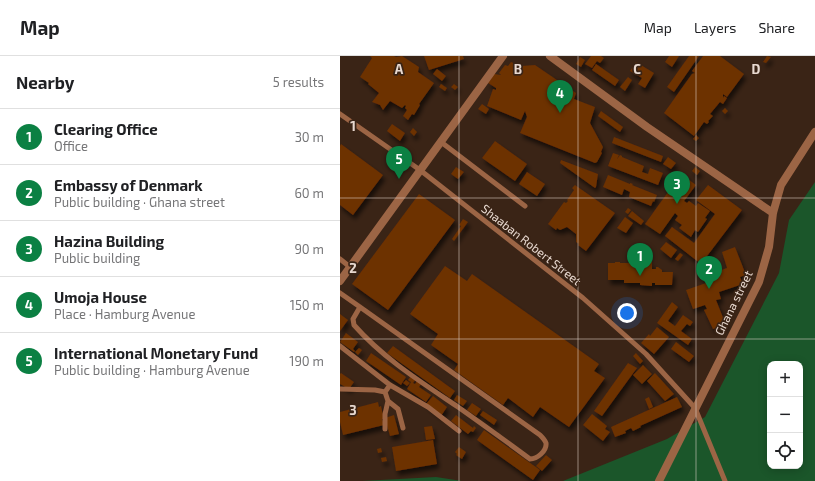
<!DOCTYPE html>
<html lang="en">
<head>
<meta charset="utf-8">
<style>
  :root { --surface:#fff; --page:#f6f6f6; --text:#202124; --muted:#757577; --line:#e0e0e0; --accent:#0b8043 }
  body { margin:0; font-family:"Exo 2",sans-serif; background:var(--page); color:var(--text) }
  .controls { position:absolute; right:12px; bottom:12px; display:grid; overflow:hidden; border-radius:8px; box-shadow:0 2px 10px #0003 }
  .controls button { width:36px; height:36px; display:grid; place-items:center; padding:0; border:0; border-bottom:1px solid var(--line); background:var(--surface); color:var(--text); font:20px sans-serif }
  .you { position:absolute; left:287px; top:257px; width:14px; height:14px; margin:-10px; border:3px solid #fff; border-radius:50%; background:#1a73e8; box-shadow:0 0 0 6px #1a73e833 }
  .badge { display:grid; place-items:center; width:26px; height:26px; border-radius:50%; background:var(--accent); color:#fff; font-size:13px; font-weight:700 }
  .pin { position:absolute; translate:-50% -33px; filter:drop-shadow(0 1px 2px #0008) }
  .pin::after { content:''; position:absolute; top:21px; width:14px; height:12px; background:inherit; clip-path:polygon(0 0,100% 0,50% 100%) }
  .list { margin:0; padding:0; list-style:none }
  h2 { display:flex; justify-content:space-between; align-items:center; height:52px; margin:0; padding:0 16px; font-size:17px }
  h2 small { font-size:13px; font-weight:400; color:var(--muted) }
  .list li { display:grid; grid-template-columns:26px 1fr auto; gap:12px; align-items:center; box-sizing:border-box; height:56px; padding:0 16px; border-top:1px solid var(--line) }
  .list b { display:block; font-size:15px; white-space:nowrap }
  .list p { margin:0; font-size:13px; white-space:nowrap; color:var(--muted) }
  .list em { font-size:13px; font-style:normal; color:var(--muted) }
  .icon { flex:none; width:22px; height:22px; fill:none; stroke:currentColor; stroke-width:2; stroke-linecap:round; stroke-linejoin:round }
  .map { position:relative; flex:none; width:475px; height:425px; overflow:hidden }
  header { display:flex; align-items:center; gap:24px; box-sizing:border-box; height:56px; padding:0 20px; background:var(--surface); border-bottom:1px solid var(--line) }
  header strong { font-size:19px }
  nav { display:flex; gap:22px; margin-inline-start:auto; font-size:14px }
  main { display:flex }
  aside { flex:1; background:var(--surface) }
  .map>svg:first-child { display:block }
</style>
</head>
<body>
<header>
<strong>Map</strong>
<nav><a>Map</a><a>Layers</a><a>Share</a></nav>
</header>
<main>
<aside>
<h2>Nearby<small>5 results</small></h2>
<ul class="list">
<li><span class="badge">1</span><div><b>Clearing Office</b><p>Office</p></div><em>30 m</em></li>
<li><span class="badge">2</span><div><b>Embassy of Denmark</b><p>Public building · Ghana street</p></div><em>60 m</em></li>
<li><span class="badge">3</span><div><b>Hazina Building</b><p>Public building</p></div><em>90 m</em></li>
<li><span class="badge">4</span><div><b>Umoja House</b><p>Place · Hamburg Avenue</p></div><em>150 m</em></li>
<li><span class="badge">5</span><div><b>International Monetary Fund</b><p>Public building · Hamburg Avenue</p></div><em>190 m</em></li>
</ul>
</aside>
<div class="map">
<svg width="475" height="425" viewBox="0 0 475 425">
  <defs>
    <filter id="shadow"><feDropShadow dx="2.5" dy="4.5" stdDeviation="2" flood-color="#0009"/></filter>
  </defs>
  <rect width="100%" height="100%" fill="#3a2416"/>
  <path fill="#1b562a" fill-rule="evenodd" d="M475 126V425H223L327 383 365 361 439 217 449 164ZM430 308H460V410H430Z
    M96 421 122 425H22Z"/>
  <path fill="#6d3000" filter="url(#shadow)" d="M30 0H54L56 1 62 0 79 11 78 16 94 27 79 48 80 49 74 59 72 58 68 64 63 60 67 54 65 52 66 50 65 49 62 52 50 45 43 54 40 49 32 46 39 37 28 28 29 27 20 21 32 2Z
    M84 0H123L124 3 89 14Z
    M251 0H261L264 2 260 7 257 5 252 12 245 8Z
    M329 0H339L332 11 325 6Z
    M349 0H359L334 36 327 31Z
    M363 0H380L404 18 387 41 372 30 383 38V42L384 40 387 42 383 48 380 46 370 58 373 60 368 65 369 66 367 68 364 66 354 80 324 57 352 18 355 17 352 15Z
    M427 0 431 1 426 7 423 6Z
    M240 1 245 4 241 11 236 8Z
    M171 6 181 10 195 9 236 37 234 43 255 51 250 67 263 91 261 96 262 97 257 106 255 107 180 77 187 61 185 55 181 64 147 50 153 33 156 34V32L148 27 154 18 161 19 159 17 165 9 168 10Z
    M296 6 314 17 305 32 298 28 302 22 290 15Z
    M256 8 279 24 275 30 252 14Z
    M97 13 106 20 102 25 93 18Z
    M288 21 292 24 285 35 280 31Z
    M101 28 107 32 105 35 99 31Z
    M114 28 118 31 115 34 111 31Z
    M142 48 149 53 146 58 138 53Z
    M385 52 388 55 385 58 382 55Z
    M261 55 283 71 280 76 258 60Z
    M52 68 65 77 60 85 47 75Z
    M73 72 77 76 74 80 70 76Z
    M356 79 359 82 356 85 353 83Z
    M274 81 323 100 321 106 272 87Z
    M155 85 187 108 175 125 142 102Z
    M1 88 43 119 13 159 0 149V90Z
    M273 97 279 99 277 103 280 99 282 100V101L304 110 302 116 308 118 310 112 323 117 318 129 268 110Z
    M328 101 336 107 331 113 323 108Z
    M221 104 258 118 256 131 255 132 220 107Z
    M116 111 124 116 118 123 111 118Z
    M355 111 360 115 357 119 352 115Z
    M187 116 205 128 197 140 179 128Z
    M341 118 356 129 344 145 347 147 349 145 356 150 358 147 370 155 365 162 367 163 358 176 355 174 351 181 339 172 342 169 335 164 338 160 335 157 320 178 305 168Z
    M268 119 290 128V127L293 128 292 129 317 139 314 146 313 145 311 150 289 141 290 136 284 133 282 139 263 131Z
    M235 129 275 157 246 195 238 189 239 188 236 186V178L227 171 220 174 217 172 216 174 208 168 224 146 226 147 228 145 227 144 234 134 232 132Z
    M368 129 402 154 361 208 325 180 332 171 354 187 375 158 356 144Z
    M79 138 115 164 48 254 12 228Z
    M288 152 291 154 288 158 285 156Z
    M292 155 304 165 301 169 288 160Z
    M285 161 293 167 286 177 277 172Z
    M123 163 128 166 114 185 112 183 121 170 119 169Z
    M326 186 337 194 331 202 320 193Z
    M395 191 406 219 400 221 403 228 379 236 381 243 376 244 386 269 373 273 364 254 367 253 365 249 353 253 346 234 366 227 364 220 387 212 382 196Z
    M340 197 343 199 338 205 335 203Z
    M275 206H280V207H290L295 210H300V209L307 211V206H312V213H316V211H318L322 214V216H333L332 229H315V227H312V230L300 229V227H284V224H268V207H275Z
    M105 210 127 225 132 218 259 308 254 315 265 322 229 371 200 351 193 361 168 342 163 349 114 314 118 308 91 289 98 278 70 258Z
    M332 246 338 251 328 265 335 270 343 259 353 266 350 270 347 268 341 275 352 283 348 289 317 267Z
    M0 258 8 264 0 275Z
    M317 271 329 281 314 298 301 287 309 278 310 280Z
    M6 277 18 286 13 293 15 295 14 296 0 286Z
    M336 286 354 300 349 306 331 293Z
    M53 290 115 335 110 342 47 297Z
    M19 292 22 294 18 299 15 296Z
    M31 297 66 321 61 329 26 305Z
    M296 297 303 305 300 308 293 300Z
    M288 307 297 312 262 360 254 355Z
    M303 309 312 318 302 328 293 319Z
    M1 317 14 326 9 333 0 328V318Z
    M315 317 334 338 325 345 307 325Z
    M71 320 76 323 73 327 75 328 77 325 81 328 79 331 91 339 86 346 67 333 71 326 68 324Z
    M66 324 70 327 67 330 63 327Z
    M117 339 127 345 123 350 114 344Z
    M93 340 107 351 101 360 86 348Z
    M309 341 313 351 309 353 305 343Z
    M337 341 342 351 300 370 301 371 293 375 291 372 285 375 286 377 275 381 271 371Z
    M38 346 39 351 41 350 44 363H42L44 369 3 379 0 366V356Z
    M132 347 141 353 136 360 127 354Z
    M143 355 157 364 154 369 140 359Z
    M252 358 267 370 265 373 270 376 263 385 243 369Z
    M54 359 59 378 50 380 45 362Z
    M116 359 133 372 134 370 136 372 133 376 131 375 128 378 111 365Z
    M92 370 95 383 86 384 84 371Z
    M144 374 200 414 193 424 137 384Z
    M93 384 97 408 56 415 52 391Z
    M119 391 126 396 122 403 116 399 117 398 115 396Z
    M41 392 42 396 38 397 37 393Z
    M206 399 212 404 202 415 196 410Z
    M46 401 47 405 42 406 41 402Z"/>
  <g fill="none" stroke-linecap="round" stroke-linejoin="round">
    <path stroke="#9c6545" stroke-width="5" d="M0 58 80 114 243 242 306 298 355 352 385 425
      M101 86 185 150
      M0 203 10 211
      M0 237 20 251 200 379C202 381 205 384 206 387 207 395 197 403 190 403 166 385 142 368 118 351 81 326 44 303 14 269L13 263 20 251
      M0 290 50 329 88 351 119 375
      M0 333 35 334 45 336
      M48 345 58 353 63 372
      M45 373V358L48 345 45 336 50 329"/>
    <path stroke="#9c6545" stroke-width="8" d="M210 0 307 71 433 157
      M319 425 419 226 429 191 433 157 441 129 475 76"/>
    <path stroke="#9c6545" stroke-width="8" d="M0 225 163 0"/>
  </g>
  <path fill="none" stroke="#e8d9d0" stroke-width="1" stroke-opacity="0.55" d="M119 0V425M238 0V425M356 0V425M0 142H475M0 283H475"/>
  <g text-anchor="middle" stroke-width="3.5" stroke-linejoin="round" paint-order="stroke">
    <g font-size="12" fill="#e8d9d0" stroke="#3a2416">
      <text transform="translate(191 189) rotate(38)" y="4">Shaaban Robert Street</text>
      <text transform="translate(394 247) rotate(-64)" y="4">Ghana street</text>
    </g>
  </g>
  <g font-size="13" text-anchor="middle" font-weight="bold" fill="#e8d9d0" stroke="#3a2416" stroke-width="3.5" stroke-linejoin="round" paint-order="stroke">
    <text x="59" y="18">A</text>
    <text x="178" y="18">B</text>
    <text x="297" y="18">C</text>
    <text x="416" y="18">D</text>
    <text x="13" y="75">1</text>
    <text x="13" y="217">2</text>
    <text x="13" y="359">3</text>
  </g>
</svg>
<div class="controls">
<button>+</button>
<button>−</button>
<button><svg class="icon" aria-label="locate" viewBox="0 0 24 24"><circle cx="12" cy="12" r="6"/><path d="M12 2v4M12 18v4M2 12h4M18 12h4"/></svg></button>
</div>
<div class="you"></div>
<div class="pin badge" style="left:300px;top:220px">1</div>
<div class="pin badge" style="left:369px;top:233px">2</div>
<div class="pin badge" style="left:337px;top:148px">3</div>
<div class="pin badge" style="left:220px;top:57px">4</div>
<div class="pin badge" style="left:59px;top:123px">5</div>
</div>
</main>
</body>
</html>
